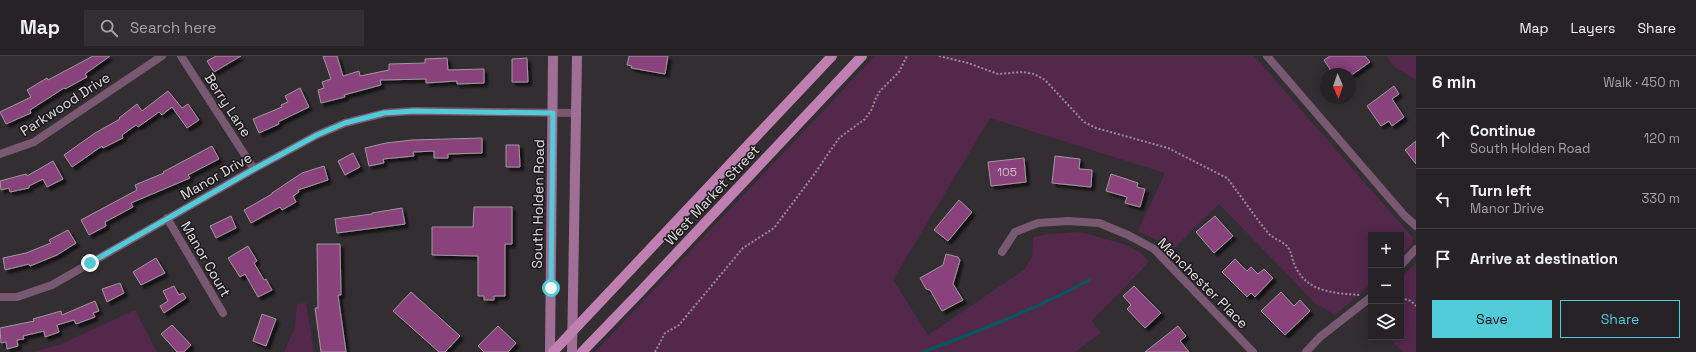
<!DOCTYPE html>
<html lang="en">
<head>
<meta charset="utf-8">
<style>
  :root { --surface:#262226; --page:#322f32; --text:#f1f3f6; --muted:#a4a4a7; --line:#423f43; --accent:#52cbd9 }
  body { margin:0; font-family:"Space Grotesk",sans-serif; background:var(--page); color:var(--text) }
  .controls { position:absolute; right:12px; bottom:12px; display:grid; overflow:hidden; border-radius:0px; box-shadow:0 2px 10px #0003 }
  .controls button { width:36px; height:36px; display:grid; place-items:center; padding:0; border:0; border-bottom:1px solid var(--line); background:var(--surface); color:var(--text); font:20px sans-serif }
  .compass { position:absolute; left:1320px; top:12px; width:36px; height:36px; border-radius:50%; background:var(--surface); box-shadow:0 2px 10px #0003; rotate:178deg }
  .stop { position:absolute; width:12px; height:12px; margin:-9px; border:3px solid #52cbd9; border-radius:50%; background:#fff }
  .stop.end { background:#52cbd9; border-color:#fff; box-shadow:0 1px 4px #0008 }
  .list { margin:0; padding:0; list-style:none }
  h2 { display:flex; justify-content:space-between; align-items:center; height:52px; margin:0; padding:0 16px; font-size:17px }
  h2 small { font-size:13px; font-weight:400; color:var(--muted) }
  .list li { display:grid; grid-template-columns:26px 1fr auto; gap:12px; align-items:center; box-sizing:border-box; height:60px; padding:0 16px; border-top:1px solid var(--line) }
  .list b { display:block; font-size:15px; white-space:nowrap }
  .list p { margin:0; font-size:13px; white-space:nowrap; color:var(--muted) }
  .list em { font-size:13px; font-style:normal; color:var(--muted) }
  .actions { display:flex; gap:8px; padding:12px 16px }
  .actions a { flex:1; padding:9px 0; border:1px solid var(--accent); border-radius:0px; text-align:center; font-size:14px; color:var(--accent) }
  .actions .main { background:var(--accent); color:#111 }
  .icon { flex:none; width:22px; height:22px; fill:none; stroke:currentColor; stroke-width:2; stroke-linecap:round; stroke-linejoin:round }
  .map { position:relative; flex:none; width:1416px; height:296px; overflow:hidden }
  header { display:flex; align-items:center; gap:24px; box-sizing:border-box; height:56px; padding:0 20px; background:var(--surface); border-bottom:1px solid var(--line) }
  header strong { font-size:19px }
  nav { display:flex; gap:22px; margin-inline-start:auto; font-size:14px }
  .search { width:280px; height:36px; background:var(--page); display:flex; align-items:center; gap:10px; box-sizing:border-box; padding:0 14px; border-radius:0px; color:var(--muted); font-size:15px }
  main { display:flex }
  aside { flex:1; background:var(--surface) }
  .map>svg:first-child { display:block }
</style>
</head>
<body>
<header>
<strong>Map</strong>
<div class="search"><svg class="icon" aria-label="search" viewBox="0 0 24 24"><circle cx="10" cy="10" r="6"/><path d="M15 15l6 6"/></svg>Search here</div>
<nav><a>Map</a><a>Layers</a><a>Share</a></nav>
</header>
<main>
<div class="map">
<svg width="1416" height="296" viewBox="0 0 1416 296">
  <defs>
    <filter id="shadow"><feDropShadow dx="3.5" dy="3.5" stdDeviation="1" flood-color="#0009"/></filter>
  </defs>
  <rect width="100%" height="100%" fill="#332e32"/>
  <path fill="#54284b" d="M875 0H1254L1413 182 1412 189 1401 199V179H1371V228L1335 259 1315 247 1219 148 1170 196 1163 187 1138 175 1165 117 990 62 893 224 928 279 1024 214 1032 201 1033 181 1049 178 1080 176 1124 188 1141 197 1149 206 1092 265 1101 277 1075 296H595Z
    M1387 0H1416V24L1393 10Z
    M1416 207V296H1403L1388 281H1401V221Z
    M306 247 314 296H284L295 272 297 248Z
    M135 254 157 296H34L61 288Z"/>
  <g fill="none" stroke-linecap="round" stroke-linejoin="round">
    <path stroke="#005860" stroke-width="3" d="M923 296C979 275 1036 253 1089 224"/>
  </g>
  <path fill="#89437b" stroke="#9e989d" filter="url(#shadow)" d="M93 0H110L85 18 87 21 65 33 64 32 30 54 31 57 6 68 0 56 31 41 27 34 47 22 48 24Z
    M216 0H241L214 16 207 5Z
    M323 0H337L343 20 359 15 360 20 389 14V8L425 7V3L447 2 448 14 484 13V27L457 28V25L426 27V23L380 24 381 29 344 39 345 41 321 47 318 34 324 32 322 26 331 23Z
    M629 0H668L665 18 631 12 632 10 627 9Z
    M1330 0H1365L1370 6 1353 18H1333L1324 4Z
    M527 2 528 26H512V3Z
    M1394 30 1399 38 1392 43 1404 61 1392 70 1389 65 1381 70 1367 50Z
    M300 32 309 51 278 66 279 68 259 77 253 63 282 51 281 49 288 46 285 40Z
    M168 35 182 52 188 48 199 64 187 72 172 51 162 59 159 56 138 71 136 69 122 79 123 82 103 92 102 90 72 111 64 99 95 77 120 63 119 62 137 48 142 55Z
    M482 82V97L448 98V102H434V95L413 96 414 100 383 103 384 107 369 110 365 92 386 87 412 84Z
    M1416 85V108L1405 94Z
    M506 89H519L520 111H506Z
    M212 90 219 103 188 119 190 122 131 147 133 151 105 166 106 170 89 179 81 164 137 134 135 129 164 117 163 116Z
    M353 97 360 111 345 119 338 105Z
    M1055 100 1080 103 1079 113 1092 114 1091 131 1052 127Z
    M1024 102 1026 126 991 130 988 106Z
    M53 105 63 123 47 131 43 123 29 130V132L10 136 9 132 1 134 0 125 26 118 27 120Z
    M324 110 328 124 298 134 299 136 293 140 296 146 282 154 280 151 251 167 244 154 272 138V137L302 117Z
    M1111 118 1138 127 1137 131 1145 133 1140 151 1125 147 1127 141 1106 135Z
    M959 144 972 156 948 185 934 174Z
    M474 151H512V188H505V240H494V244H484V240H478V200L432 199V171H473Z
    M402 152 405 168 337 177 335 163 372 158V157Z
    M231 160 236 172 216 182 210 170Z
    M1215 160 1233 180 1214 197 1196 176Z
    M68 174 76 187 57 199 30 210 29 208 5 214 3 202 26 197 51 187 49 184Z
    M317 188H340L341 239H338L346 296H321L315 252H318Z
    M248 190 257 205 254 207 264 224 266 223 272 234 258 241 245 218 240 221 228 202Z
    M946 198 958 201 960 204 953 228 963 244 942 255 930 234 926 233 920 222 943 209Z
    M156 202 165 217 141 229 133 216Z
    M1235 203 1247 215 1251 211 1258 218 1264 213 1273 222 1255 241 1251 237 1247 241 1222 216Z
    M120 227 124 237 107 246 102 233Z
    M174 230 179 239 183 237 186 242 164 257 160 250 168 245 163 235Z
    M1134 230 1161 257 1145 272 1127 253 1131 249 1123 240Z
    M411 236 460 280 445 296H439L393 255Z
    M1281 236 1294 250 1300 244 1310 255 1285 279 1261 255Z
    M95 245 99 255 93 257 95 261 76 268 74 264 57 269 59 276 45 281 44 275 23 280 24 283 17 284 18 290 7 293 6 286 1 287 0 272 34 265 33 263 61 255 62 259Z
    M262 258 276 263 266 290 253 285Z
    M172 269 191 289 184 296H177L161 278Z
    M498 270 516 287 508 296H484L478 290Z
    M1178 270 1186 280 1180 285 1189 296H1145Z"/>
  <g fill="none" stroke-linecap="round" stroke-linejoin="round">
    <path stroke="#938f92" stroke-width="2" stroke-dasharray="2 2" stroke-linecap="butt" d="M939 0 968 7 998 18 1023 16 1034 18 1045 24 1084 66 1096 72 1168 92 1227 122C1241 140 1254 160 1269 178 1274 183 1282 185 1287 190 1292 196 1292 205 1296 212 1309 237 1336 237 1360 239
      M1401 242 1411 245 1416 250
      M655 296 665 277 679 269 743 192 774 172 813 120 839 82 865 63 872 53 875 44 880 35 899 16 907 0"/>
    <path stroke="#785971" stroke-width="8" d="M181 0 254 113
      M1267 0 1404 159 1416 170
      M0 98 34 86 162 0
      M167 162 223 257
      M1002 196 1015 176 1038 167 1068 165 1099 167 1128 179 1154 193 1253 296
      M1401 209 1416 193
      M0 241H17L52 229 254 113 317 79 345 67 385 57 414 55 575 57
      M1306 296 1320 281 1371 241"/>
    <path stroke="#a06f95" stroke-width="10" d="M550 296 553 0
      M572 296 577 0"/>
    <path stroke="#bf80b1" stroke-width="10" d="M553 296 832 0
      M582 296 639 237 862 0"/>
  </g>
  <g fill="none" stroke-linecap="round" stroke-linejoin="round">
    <path stroke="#52cbd9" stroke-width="5" d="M90 207 254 113 317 79 345 67 384 57 414 55 553 57 551 232"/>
  </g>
  <g text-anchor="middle" stroke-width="3" stroke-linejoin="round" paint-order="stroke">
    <g font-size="12" fill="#ccb8c8">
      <text x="1007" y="120">105</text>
    </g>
    <g font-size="14" fill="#e2dfe1" stroke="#191719">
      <text transform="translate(65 48) rotate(-33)" y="5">Parkwood Drive</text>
      <text transform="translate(228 49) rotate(57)" y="5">Berry Lane</text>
      <text transform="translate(216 120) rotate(-30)" y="5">Manor Drive</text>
      <text transform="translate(712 139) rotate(-47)" y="5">West Market Street</text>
      <text transform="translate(538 148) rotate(-89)" y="5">South Holden Road</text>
      <text transform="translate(206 203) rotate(60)" y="5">Manor Court</text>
      <text transform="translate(1203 227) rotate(45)" y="5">Manchester Place</text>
    </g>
  </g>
</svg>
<div class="controls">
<button>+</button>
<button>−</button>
<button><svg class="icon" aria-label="layers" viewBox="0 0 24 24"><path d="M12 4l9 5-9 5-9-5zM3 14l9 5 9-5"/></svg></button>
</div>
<svg class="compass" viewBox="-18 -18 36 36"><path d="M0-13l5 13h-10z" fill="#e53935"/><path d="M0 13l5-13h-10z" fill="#a4a4a7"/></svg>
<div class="stop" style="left:551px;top:232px"></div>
<div class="stop end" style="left:90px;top:207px"></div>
</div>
<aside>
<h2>6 min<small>Walk · 450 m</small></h2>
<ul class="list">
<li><svg class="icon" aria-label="ahead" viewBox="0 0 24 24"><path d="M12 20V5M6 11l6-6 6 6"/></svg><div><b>Continue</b><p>South Holden Road</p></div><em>120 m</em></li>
<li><svg class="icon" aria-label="left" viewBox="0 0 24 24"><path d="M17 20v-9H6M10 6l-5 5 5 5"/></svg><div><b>Turn left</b><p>Manor Drive</p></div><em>330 m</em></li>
<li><svg class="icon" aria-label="arrive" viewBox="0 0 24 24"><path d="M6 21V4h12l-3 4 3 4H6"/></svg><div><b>Arrive at destination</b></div></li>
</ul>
<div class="actions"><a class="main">Save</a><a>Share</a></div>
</aside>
</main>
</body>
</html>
